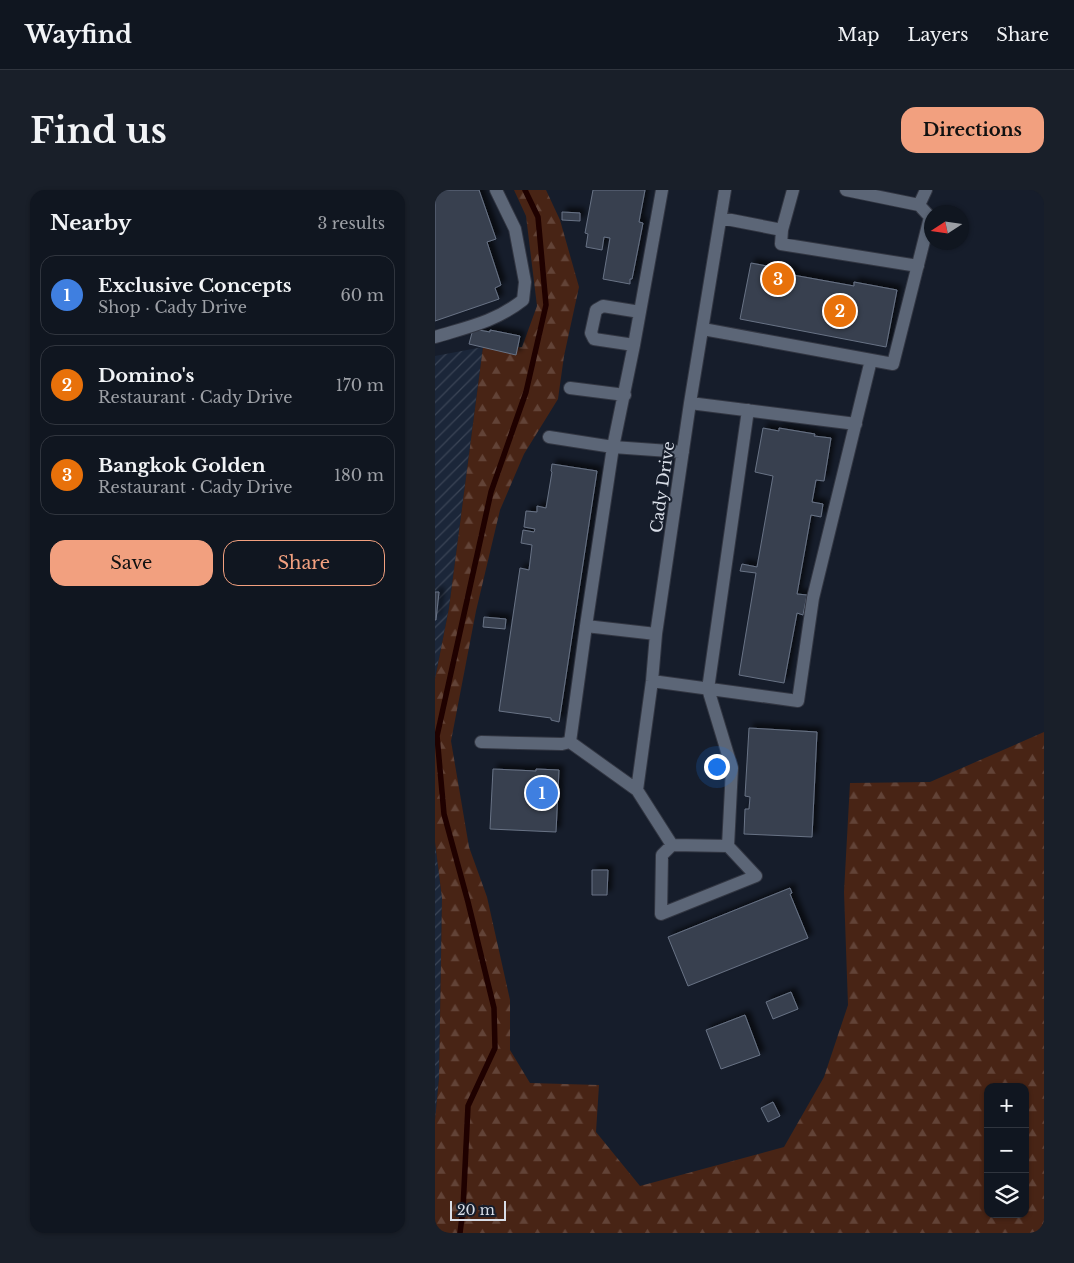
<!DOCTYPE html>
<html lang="en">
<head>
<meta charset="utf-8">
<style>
  :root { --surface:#101620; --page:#191f29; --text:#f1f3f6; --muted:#9c9fa5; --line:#30353e; --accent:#f2a07f }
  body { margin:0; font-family:"Libre Baskerville",serif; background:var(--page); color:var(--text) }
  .controls { position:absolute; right:15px; bottom:15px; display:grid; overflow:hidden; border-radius:10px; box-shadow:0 1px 4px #0004 }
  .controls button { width:45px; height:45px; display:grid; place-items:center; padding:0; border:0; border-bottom:1px solid var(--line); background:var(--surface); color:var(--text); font:25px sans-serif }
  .compass { position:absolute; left:489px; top:15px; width:45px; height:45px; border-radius:50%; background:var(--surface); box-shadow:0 1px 4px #0004; rotate:258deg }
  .scale { position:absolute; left:15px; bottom:12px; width:56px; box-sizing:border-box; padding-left:5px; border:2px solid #d8dde7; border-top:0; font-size:14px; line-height:18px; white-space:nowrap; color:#d8dde7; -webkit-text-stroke:4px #161d2b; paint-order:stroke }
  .you { position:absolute; left:281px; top:576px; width:18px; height:18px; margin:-12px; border:4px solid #fff; border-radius:50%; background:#1a73e8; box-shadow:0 0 0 8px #1a73e833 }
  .badge { display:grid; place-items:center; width:32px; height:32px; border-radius:50%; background:var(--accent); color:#fff; font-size:16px; font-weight:700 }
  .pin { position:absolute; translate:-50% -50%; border:2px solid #fff; box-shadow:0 1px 5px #0006 }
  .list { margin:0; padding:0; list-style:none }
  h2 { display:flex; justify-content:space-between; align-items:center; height:65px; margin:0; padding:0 20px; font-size:21px }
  h2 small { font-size:16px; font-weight:400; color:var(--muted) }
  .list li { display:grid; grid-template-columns:32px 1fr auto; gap:15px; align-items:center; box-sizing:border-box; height:80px; margin:0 10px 10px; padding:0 10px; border:1px solid var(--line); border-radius:15px }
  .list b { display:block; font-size:19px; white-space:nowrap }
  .list p { margin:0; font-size:16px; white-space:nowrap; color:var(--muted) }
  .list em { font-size:16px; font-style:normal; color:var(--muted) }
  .actions { display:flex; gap:10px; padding:15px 20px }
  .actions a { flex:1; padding:11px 0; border:1px solid var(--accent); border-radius:15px; text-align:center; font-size:18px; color:var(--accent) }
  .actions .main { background:var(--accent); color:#111 }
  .icon { flex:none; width:28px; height:28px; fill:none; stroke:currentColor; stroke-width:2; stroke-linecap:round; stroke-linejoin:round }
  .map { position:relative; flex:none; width:609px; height:1043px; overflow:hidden; border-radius:15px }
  header { display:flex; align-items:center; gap:30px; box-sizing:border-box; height:70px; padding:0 25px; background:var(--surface); border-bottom:1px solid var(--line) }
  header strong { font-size:24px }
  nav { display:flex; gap:28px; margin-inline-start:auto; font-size:18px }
  .intro { display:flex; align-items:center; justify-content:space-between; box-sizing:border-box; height:120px; padding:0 30px }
  h1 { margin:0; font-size:35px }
  .button { padding:12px 22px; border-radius:15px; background:var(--accent); color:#111; font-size:18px; font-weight:700 }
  main { display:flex; gap:30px; padding:0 30px }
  aside { flex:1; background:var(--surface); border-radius:15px; box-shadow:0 1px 4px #0004 }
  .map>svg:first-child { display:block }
</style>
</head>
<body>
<header>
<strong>Wayfind</strong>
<nav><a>Map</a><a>Layers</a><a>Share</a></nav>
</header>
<div class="intro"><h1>Find us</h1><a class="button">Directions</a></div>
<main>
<aside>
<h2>Nearby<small>3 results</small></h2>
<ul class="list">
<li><span class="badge" style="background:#3f7fe0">1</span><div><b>Exclusive Concepts</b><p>Shop · Cady Drive</p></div><em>60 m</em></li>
<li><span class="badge" style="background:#e8710a">2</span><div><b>Domino's</b><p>Restaurant · Cady Drive</p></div><em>170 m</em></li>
<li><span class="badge" style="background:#e8710a">3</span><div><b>Bangkok Golden</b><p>Restaurant · Cady Drive</p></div><em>180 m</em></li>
</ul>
<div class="actions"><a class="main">Save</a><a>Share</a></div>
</aside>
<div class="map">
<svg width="609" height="1043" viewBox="0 0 609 1043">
  <defs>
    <pattern id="industrial-furrows" width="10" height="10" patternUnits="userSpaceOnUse" patternTransform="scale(1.25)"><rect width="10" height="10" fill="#1b2639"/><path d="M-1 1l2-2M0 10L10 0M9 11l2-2" fill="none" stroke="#3b4556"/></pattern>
    <pattern id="forest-firs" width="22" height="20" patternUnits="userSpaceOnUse" patternTransform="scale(1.25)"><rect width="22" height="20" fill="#482415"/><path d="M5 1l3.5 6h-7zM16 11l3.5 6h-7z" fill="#624337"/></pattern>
    <filter id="shadow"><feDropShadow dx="4.5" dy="-4.5" stdDeviation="2.5" flood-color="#0009"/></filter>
  </defs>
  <rect width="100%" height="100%" fill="#161d2b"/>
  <path fill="url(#industrial-furrows)" d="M48 157 14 418 0 489V166Z
    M0 652 7 708 4 888 0 930Z"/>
  <path fill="url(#forest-firs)" fill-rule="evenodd" d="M79 0H111L125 30 144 97 129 166 123 209 89 264 65 320 41 421 16 551 34 657 52 707 75 810V860L95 893 164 895 161 942 205 996 349 957 389 887 413 815 409 702 415 593 495 592 609 542V1043H0V930L4 888 7 708 0 652V489L14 418 48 157H87L102 116 91 26ZM553 897H590V1024H553Z"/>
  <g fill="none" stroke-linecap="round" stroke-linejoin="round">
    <path stroke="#1f0100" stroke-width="5.5" d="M25 1043 28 1019 33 916 60 858 59 818 33 712 9 624 2 546 56 302 91 202 111 115 103 27 90 0"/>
  </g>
  <path fill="#374050" stroke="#697385" filter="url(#shadow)" d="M0 0H44L61 49 52 52 66 95 60 98 64 109 0 131Z
    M158 0H210L204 32 208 33 197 89H195V94L168 89 175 48 169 47 167 60 151 57 153 44 150 43Z
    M127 22 145 23V31L127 30Z
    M316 73 358 81V85L419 96V92L462 100 451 157 305 129Z
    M38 139 55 142V140L85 146 81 165 34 154Z
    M328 238 344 241V238L380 244 379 246 396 248 389 291 381 290 377 312 388 314 386 327 376 325 362 404 372 405 368 425 362 423 349 493 304 485 321 383 305 381 307 374 322 377 338 286 320 282Z
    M117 274 162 281 124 532 116 530V528L64 521 85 378 94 380 97 355 86 353 88 340 99 342 100 339 89 337 91 321 102 322V316L111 318 117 282 116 281Z
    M0 402H4L1 430H0Z
    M49 427 71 429 70 439 48 437Z
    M314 538 382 542 377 647 309 644 310 619H314L315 607 310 606Z
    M58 579 101 581V579L124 580 121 642 55 639Z
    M157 680H173L172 705H157Z
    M355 698 357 703 355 704 373 748 253 796 233 747Z
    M356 802 363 819 338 829 331 812Z
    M310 825 325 865 286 879 271 840Z
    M338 912 345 926 333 932 326 918Z"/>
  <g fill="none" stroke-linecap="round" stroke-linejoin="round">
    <g stroke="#323642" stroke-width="14">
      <path id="minor" d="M227 0 199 155 178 257 151 436 135 552 202 600 237 655 293 656 297 578 273 499 313 220
        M411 0 484 15
        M286 28 347 40 346 54 483 76
        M347 40 358 0
        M268 139 458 174 495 27 484 15 491 0
        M0 147C33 137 60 132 88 110L90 92 80 39 61 0
        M199 155 159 149 156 143 161 120 168 116 205 122
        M135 198 190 205
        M255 213 421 234
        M114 247 178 257 248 262
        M151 436 221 444
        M217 491 363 511 378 408 436 170
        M46 552 127 554 135 552
        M202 600 217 491 221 444 255 213 290 0
        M237 655 227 665 226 724 321 686 293 656"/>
    </g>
    <use href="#minor" stroke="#5c6677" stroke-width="12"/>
  </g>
  <g text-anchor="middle" stroke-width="4" stroke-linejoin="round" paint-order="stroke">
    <g font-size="16" fill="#d8dde7" stroke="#161d2b">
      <text transform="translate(227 297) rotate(-82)" y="6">Cady Drive</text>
    </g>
  </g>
</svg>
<div class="controls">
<button>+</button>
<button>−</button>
<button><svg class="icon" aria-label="layers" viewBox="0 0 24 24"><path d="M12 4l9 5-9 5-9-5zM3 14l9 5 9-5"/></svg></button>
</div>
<svg class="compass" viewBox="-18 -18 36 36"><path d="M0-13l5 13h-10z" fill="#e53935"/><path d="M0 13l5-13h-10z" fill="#9c9fa5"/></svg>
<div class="scale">20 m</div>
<div class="you"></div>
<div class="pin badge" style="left:107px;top:603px;background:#3f7fe0">1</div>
<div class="pin badge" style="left:405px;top:121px;background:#e8710a">2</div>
<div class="pin badge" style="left:343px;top:89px;background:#e8710a">3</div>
</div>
</main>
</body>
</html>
